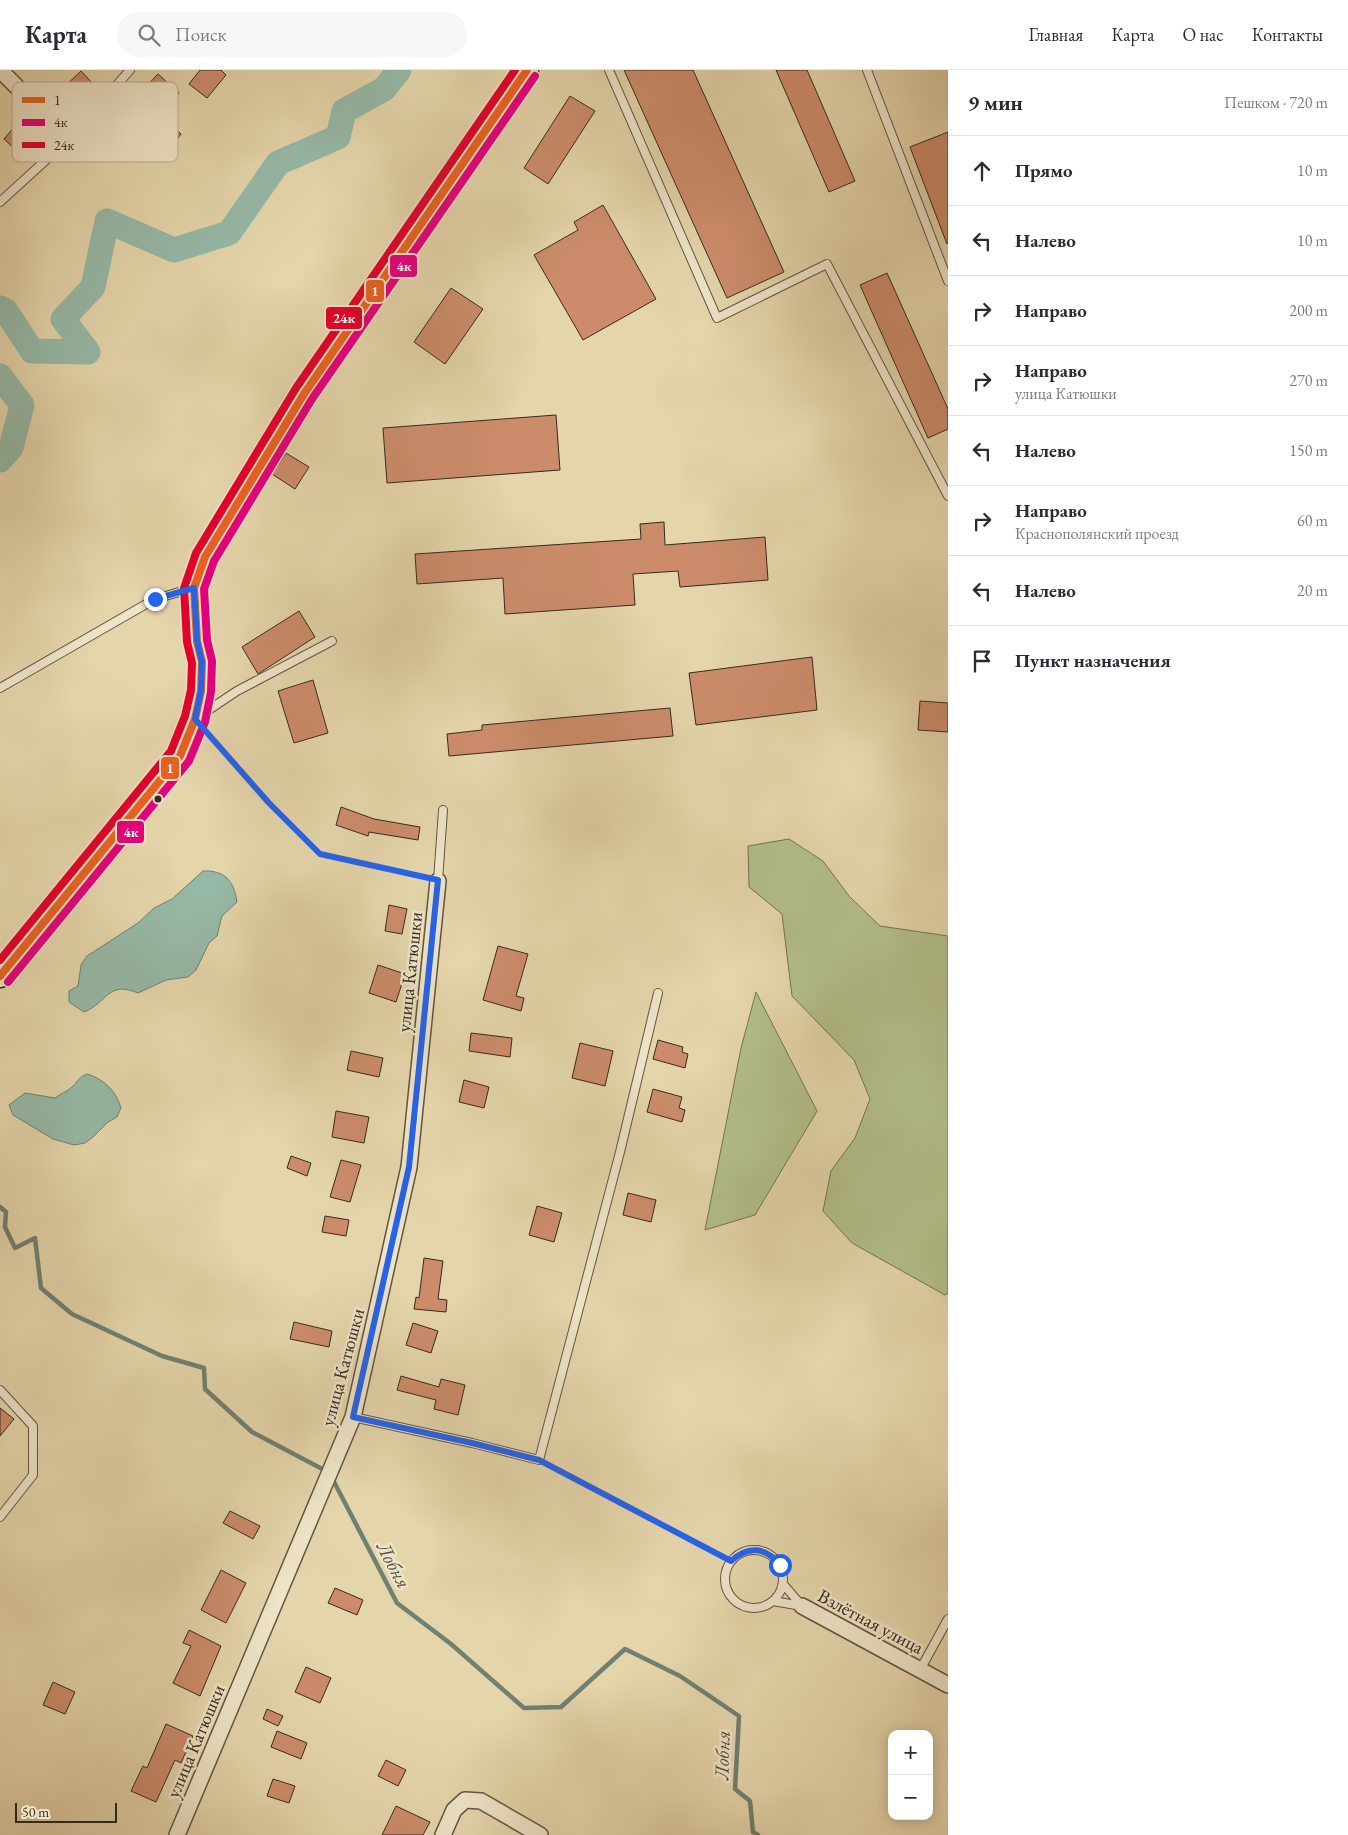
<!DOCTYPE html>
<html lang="ru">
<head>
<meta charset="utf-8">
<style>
  :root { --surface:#fff; --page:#f7f7f7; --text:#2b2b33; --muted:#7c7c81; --line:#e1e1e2 }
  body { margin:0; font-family:"EB Garamond",serif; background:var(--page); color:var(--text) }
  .controls { position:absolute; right:15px; bottom:15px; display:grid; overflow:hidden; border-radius:10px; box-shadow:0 2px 12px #0003 }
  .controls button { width:45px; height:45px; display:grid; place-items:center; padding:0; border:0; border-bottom:1px solid var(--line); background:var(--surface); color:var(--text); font:25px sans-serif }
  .scale { position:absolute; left:15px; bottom:12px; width:102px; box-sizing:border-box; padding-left:5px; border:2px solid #362a1f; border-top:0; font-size:14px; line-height:18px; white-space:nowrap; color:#362a1f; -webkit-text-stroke:4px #eee4c8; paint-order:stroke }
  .stop { position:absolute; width:15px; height:15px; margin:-11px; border:4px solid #2563eb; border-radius:50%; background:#fff }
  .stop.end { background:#2563eb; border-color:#fff; box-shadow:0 1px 5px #0008 }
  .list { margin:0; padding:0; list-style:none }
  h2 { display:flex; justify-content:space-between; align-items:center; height:65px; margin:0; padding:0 20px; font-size:21px }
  h2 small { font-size:16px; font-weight:400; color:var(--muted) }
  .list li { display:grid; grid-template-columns:32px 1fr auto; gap:15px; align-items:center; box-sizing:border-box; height:70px; padding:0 20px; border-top:1px solid var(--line) }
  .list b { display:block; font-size:19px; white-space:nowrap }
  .list p { margin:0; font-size:16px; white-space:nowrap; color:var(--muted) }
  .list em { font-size:16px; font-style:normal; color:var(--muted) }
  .icon { flex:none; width:28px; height:28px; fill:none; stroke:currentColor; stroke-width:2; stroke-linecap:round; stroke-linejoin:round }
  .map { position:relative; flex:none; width:948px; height:1765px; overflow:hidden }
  header { display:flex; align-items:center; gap:30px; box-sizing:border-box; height:70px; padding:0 25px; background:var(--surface); border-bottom:1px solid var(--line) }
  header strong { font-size:24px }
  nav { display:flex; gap:28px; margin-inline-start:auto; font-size:18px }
  .search { width:350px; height:45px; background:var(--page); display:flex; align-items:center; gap:12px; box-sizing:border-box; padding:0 18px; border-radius:28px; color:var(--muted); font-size:19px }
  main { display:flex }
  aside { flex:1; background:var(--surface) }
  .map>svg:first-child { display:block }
</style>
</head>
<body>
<header>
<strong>Карта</strong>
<div class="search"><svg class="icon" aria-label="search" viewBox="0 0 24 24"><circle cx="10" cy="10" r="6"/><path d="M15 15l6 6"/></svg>Поиск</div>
<nav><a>Главная</a><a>Карта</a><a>О нас</a><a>Контакты</a></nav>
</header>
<main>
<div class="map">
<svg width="948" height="1765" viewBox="0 0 948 1765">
  <rect width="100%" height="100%" fill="#e5d5ab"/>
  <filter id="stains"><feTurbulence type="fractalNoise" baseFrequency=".004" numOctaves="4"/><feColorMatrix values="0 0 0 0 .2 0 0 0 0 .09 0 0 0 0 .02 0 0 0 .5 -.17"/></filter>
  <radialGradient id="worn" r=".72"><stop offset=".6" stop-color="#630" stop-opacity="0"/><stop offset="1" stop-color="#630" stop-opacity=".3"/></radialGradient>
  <path fill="#b2be8b" stroke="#747455" d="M789 769 823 791 849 826 880 856 948 866V1223L945 1225 852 1173 823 1141 831 1101 855 1068 870 1029 854 990 792 926 782 844 749 817 748 776Z
    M756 922 817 1041 755 1145 705 1160 741 978Z"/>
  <path fill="#96b9a7" stroke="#708071" d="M203 801C225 800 234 811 237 832L222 846 217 866 209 873 196 900 188 907 166 910 138 923C108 910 107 933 84 942L69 932V921L78 916 81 895 87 886 138 853 154 838 172 829Z
    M87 1004C104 1009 116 1021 121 1038L117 1047 108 1052 93 1067 85 1073 74 1075 53 1069 13 1045 9 1035 25 1023 55 1028C61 1023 67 1022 72 1017 79 1011 77 1008 87 1004Z"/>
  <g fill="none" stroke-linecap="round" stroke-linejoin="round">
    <path stroke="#708071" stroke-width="4.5" d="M0 1137 6 1142 5 1157 15 1178 35 1168 41 1218 72 1244 162 1286 204 1298 205 1319 252 1362 328 1402
      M332 1408 397 1533 451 1574 524 1638 561 1637 625 1579 680 1606 739 1646 735 1719 750 1731 753 1762 758 1765"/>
    <path stroke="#96b9a7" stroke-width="25" d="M0 238 6 241 32 281 88 282 63 249 93 217 107 151 174 180 229 163 278 93 338 67 344 41 384 19 399 0
      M0 306 22 335 11 378 0 390"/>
  </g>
  <path fill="#cc8c6b" stroke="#362a1f" d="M200 0H221L226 5 207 28 189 14Z
    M624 0H693L784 202 727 228Z
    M776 0H807L855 111 829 122Z
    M81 1 96 17 75 36 60 21Z
    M158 4 179 23 160 45 138 25Z
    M570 26 595 41 548 114 524 98Z
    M160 47 181 64 169 80 148 63Z
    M20 50 34 63 18 82 4 69Z
    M948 62V173L947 174 910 77Z
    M603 135 656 229 583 270 534 185 578 160 574 152Z
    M887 203 948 339V359L928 368 860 215Z
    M451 218 483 239 445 294 414 272Z
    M556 345 560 400 387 413 383 358Z
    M286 383 309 397 295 419 272 404Z
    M664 452 665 475 765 467 768 510 680 517 678 501 633 504 635 535 505 544 503 508 417 514 415 484 641 469 640 454Z
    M299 541 315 567 258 604 242 577Z
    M812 587 817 640 696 655 689 603Z
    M313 610 328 663 294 673 278 621Z
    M920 631 948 633V662L918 660Z
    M670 638 673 666 449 686 447 664 482 660V655Z
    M341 737 374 749 420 757 418 770 369 762 368 766 336 755Z
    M389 835 407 839 402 864 385 861Z
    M498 876 528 884 516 926 524 928 521 941 483 930Z
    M378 895 405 904 396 932 369 923Z
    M471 963 512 968 510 987 469 981Z
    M658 970 683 977 682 982 688 984 685 998 653 989Z
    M580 973 613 981 605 1016 572 1008Z
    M351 981 383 988 379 1007 347 1000Z
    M464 1010 489 1017 484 1038 459 1032Z
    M653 1019 682 1027 679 1038 685 1040 682 1052 647 1042Z
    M336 1041 369 1047 364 1073 332 1067Z
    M291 1086 311 1093 307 1106 287 1098Z
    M341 1090 361 1095 350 1132 330 1127Z
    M628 1123 656 1130 651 1152 623 1145Z
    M537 1136 562 1143 554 1172 529 1165Z
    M325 1146 349 1150 346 1166 322 1162Z
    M424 1188 443 1191 438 1229 447 1230 446 1242 414 1239 416 1227 419 1228Z
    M294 1252 332 1261 329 1277 290 1269Z
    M413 1253 438 1261 431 1283 406 1275Z
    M401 1306 439 1317 441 1309 465 1315 458 1345 434 1339 436 1330 397 1320Z
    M0 1338 14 1349 0 1366Z
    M230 1441 260 1456 253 1469 223 1453Z
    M221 1500 246 1513 226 1553 201 1540Z
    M335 1518 363 1530 357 1545 328 1533Z
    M189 1560 221 1576 200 1626 173 1613 191 1576 183 1573Z
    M306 1597 331 1608 320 1633 295 1622Z
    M53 1612 75 1622 65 1644 43 1635Z
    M267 1639 283 1646 278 1656 263 1649Z
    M166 1654 193 1666 181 1693 175 1690 156 1732 131 1721 143 1696 147 1698Z
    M277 1661 307 1673 301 1689 271 1677Z
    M386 1690 406 1700 398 1716 378 1706Z
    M273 1709 295 1716 289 1733 267 1726Z
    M396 1736 430 1752 423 1765H382Z"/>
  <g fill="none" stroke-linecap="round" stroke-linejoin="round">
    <g stroke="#625542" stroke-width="10">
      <path id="service" d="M609 0 717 248 827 194 948 426
        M867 0 948 211
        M0 132 69 69 130 0
        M0 618 155 529 193 518
        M201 645 237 621 332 571
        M438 811 443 740
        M0 1320 33 1356V1405L0 1447
        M353 1347 472 1373 539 1390 620 1082 658 923
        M725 1509a29 29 0 1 1 58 0a29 29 0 1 1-58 0Z
        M783 1514 802 1536
        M773 1531 802 1536
        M920 1600 948 1549"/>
    </g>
    <g stroke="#625542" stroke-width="18">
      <path id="minor" d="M0 0 69 69
        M802 1536 948 1615
        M177 1765 353 1347 409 1097 438 811
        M443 1765 454 1740 465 1730 481 1731 540 1765"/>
    </g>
    <g stroke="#362a1f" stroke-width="25">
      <path id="secondary" d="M0 906 180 686 195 649 201 621 202 592 197 571 194 518 205 487 304 324 527 0"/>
    </g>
    <path stroke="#362a1f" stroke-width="2.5" stroke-dasharray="4 2.5" stroke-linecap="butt" d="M207 663 269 733 321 784 425 807
      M546 1394 731 1491"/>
    <use href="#service" stroke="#eee4c8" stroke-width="8"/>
    <use href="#minor" stroke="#eee4c8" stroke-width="15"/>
    <use href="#secondary" stroke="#eee4c8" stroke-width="22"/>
    <g stroke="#eee4c8" stroke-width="11">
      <path id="bus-1" d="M0 906 180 686 195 649 201 621 202 592 197 571 194 518 205 487 304 324 527 0"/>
    </g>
    <g stroke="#eee4c8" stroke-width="11">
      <path id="bus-2" d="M8 912 189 691 205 652 211 622 212 591 207 570 204 519 214 491 312 329 535 6"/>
    </g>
    <g stroke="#eee4c8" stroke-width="11">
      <path id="bus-3" d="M0 890 171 681 185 646 191 620 192 593 187 572 184 518 196 483 296 318 515 0"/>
    </g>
    <use href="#bus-1" stroke="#e96222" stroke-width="8"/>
    <use href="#bus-2" stroke="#e5007d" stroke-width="8"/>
    <use href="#bus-3" stroke="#e4002b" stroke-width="8"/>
  </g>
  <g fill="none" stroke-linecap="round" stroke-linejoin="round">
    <path stroke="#2563eb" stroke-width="6" d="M155 529 194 518 197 571 202 592 201 621 195 649 269 733 320 784 438 810 409 1097 353 1347 472 1373 539 1390 731 1491C748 1475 766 1477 780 1495"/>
  </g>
  <circle fill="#362a1f" stroke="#eee4c8" stroke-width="2" cx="158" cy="729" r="4.5"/>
  <g text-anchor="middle" stroke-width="5" stroke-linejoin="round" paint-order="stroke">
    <g font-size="19" fill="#362a1f" stroke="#eee4c8">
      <text transform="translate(409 902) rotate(-84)" y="7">улица Катюшки</text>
      <text transform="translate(342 1297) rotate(-75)" y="7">улица Катюшки</text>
      <text transform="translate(871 1551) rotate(28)" y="7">Взлётная улица</text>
      <text transform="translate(195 1671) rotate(-67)" y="7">улица Катюшки</text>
    </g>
    <g font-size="20" font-style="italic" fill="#4e4e41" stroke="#eee4c8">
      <text transform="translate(394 1495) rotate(62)" y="7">Лобня</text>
      <text transform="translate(722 1685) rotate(-88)" y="7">Лобня</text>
    </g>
  </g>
  <rect x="12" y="12" width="166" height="80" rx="8" fill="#eee4c8" stroke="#b7ac95" stroke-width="1"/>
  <rect x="22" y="27" width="23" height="6" fill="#e96222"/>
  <rect x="22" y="49" width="23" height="7" fill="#e5007d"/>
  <rect x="22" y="72" width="23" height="6" fill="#e4002b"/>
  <g font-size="14" fill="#362a1f">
    <text x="54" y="35">1</text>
    <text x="54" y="57">4к</text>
    <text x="54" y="80">24к</text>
  </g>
  <g stroke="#eee4c8" stroke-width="2">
    <rect x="389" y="184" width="29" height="24" rx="5" fill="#e5007d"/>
    <rect x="365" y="209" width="20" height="24" rx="5" fill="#e96222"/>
    <rect x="325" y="236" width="38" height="24" rx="5" fill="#e4002b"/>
    <rect x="160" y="686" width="20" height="24" rx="5" fill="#e96222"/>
    <rect x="116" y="750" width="29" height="24" rx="5" fill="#e5007d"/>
  </g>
  <g font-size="14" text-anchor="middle" font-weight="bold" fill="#fff">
    <text x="404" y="201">4к</text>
    <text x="375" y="226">1</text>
    <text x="344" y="253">24к</text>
    <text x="170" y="703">1</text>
    <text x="131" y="767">4к</text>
  </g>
  <rect width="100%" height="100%" filter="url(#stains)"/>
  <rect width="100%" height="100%" fill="url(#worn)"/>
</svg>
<div class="controls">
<button>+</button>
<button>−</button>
</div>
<div class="scale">50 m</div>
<div class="stop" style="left:780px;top:1495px"></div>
<div class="stop end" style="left:155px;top:529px"></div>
</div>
<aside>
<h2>9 мин<small>Пешком · 720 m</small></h2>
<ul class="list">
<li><svg class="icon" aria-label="ahead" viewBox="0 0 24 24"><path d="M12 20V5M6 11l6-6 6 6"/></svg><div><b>Прямо</b></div><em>10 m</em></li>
<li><svg class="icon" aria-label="left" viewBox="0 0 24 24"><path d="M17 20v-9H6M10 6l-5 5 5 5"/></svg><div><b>Налево</b></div><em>10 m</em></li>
<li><svg class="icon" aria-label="right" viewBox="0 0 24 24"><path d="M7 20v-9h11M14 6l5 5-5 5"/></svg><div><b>Направо</b></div><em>200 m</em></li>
<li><svg class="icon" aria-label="right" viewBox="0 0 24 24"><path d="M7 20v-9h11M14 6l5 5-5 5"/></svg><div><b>Направо</b><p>улица Катюшки</p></div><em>270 m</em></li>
<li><svg class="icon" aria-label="left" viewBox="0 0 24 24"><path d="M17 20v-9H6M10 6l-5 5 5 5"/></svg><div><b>Налево</b></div><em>150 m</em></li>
<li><svg class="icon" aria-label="right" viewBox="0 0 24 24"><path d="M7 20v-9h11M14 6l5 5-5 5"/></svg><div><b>Направо</b><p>Краснополянский проезд</p></div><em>60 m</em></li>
<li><svg class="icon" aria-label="left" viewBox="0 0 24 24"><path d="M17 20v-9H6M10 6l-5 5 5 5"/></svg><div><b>Налево</b></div><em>20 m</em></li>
<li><svg class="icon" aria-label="arrive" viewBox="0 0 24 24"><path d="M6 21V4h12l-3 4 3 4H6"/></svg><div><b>Пункт назначения</b></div></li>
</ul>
</aside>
</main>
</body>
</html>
